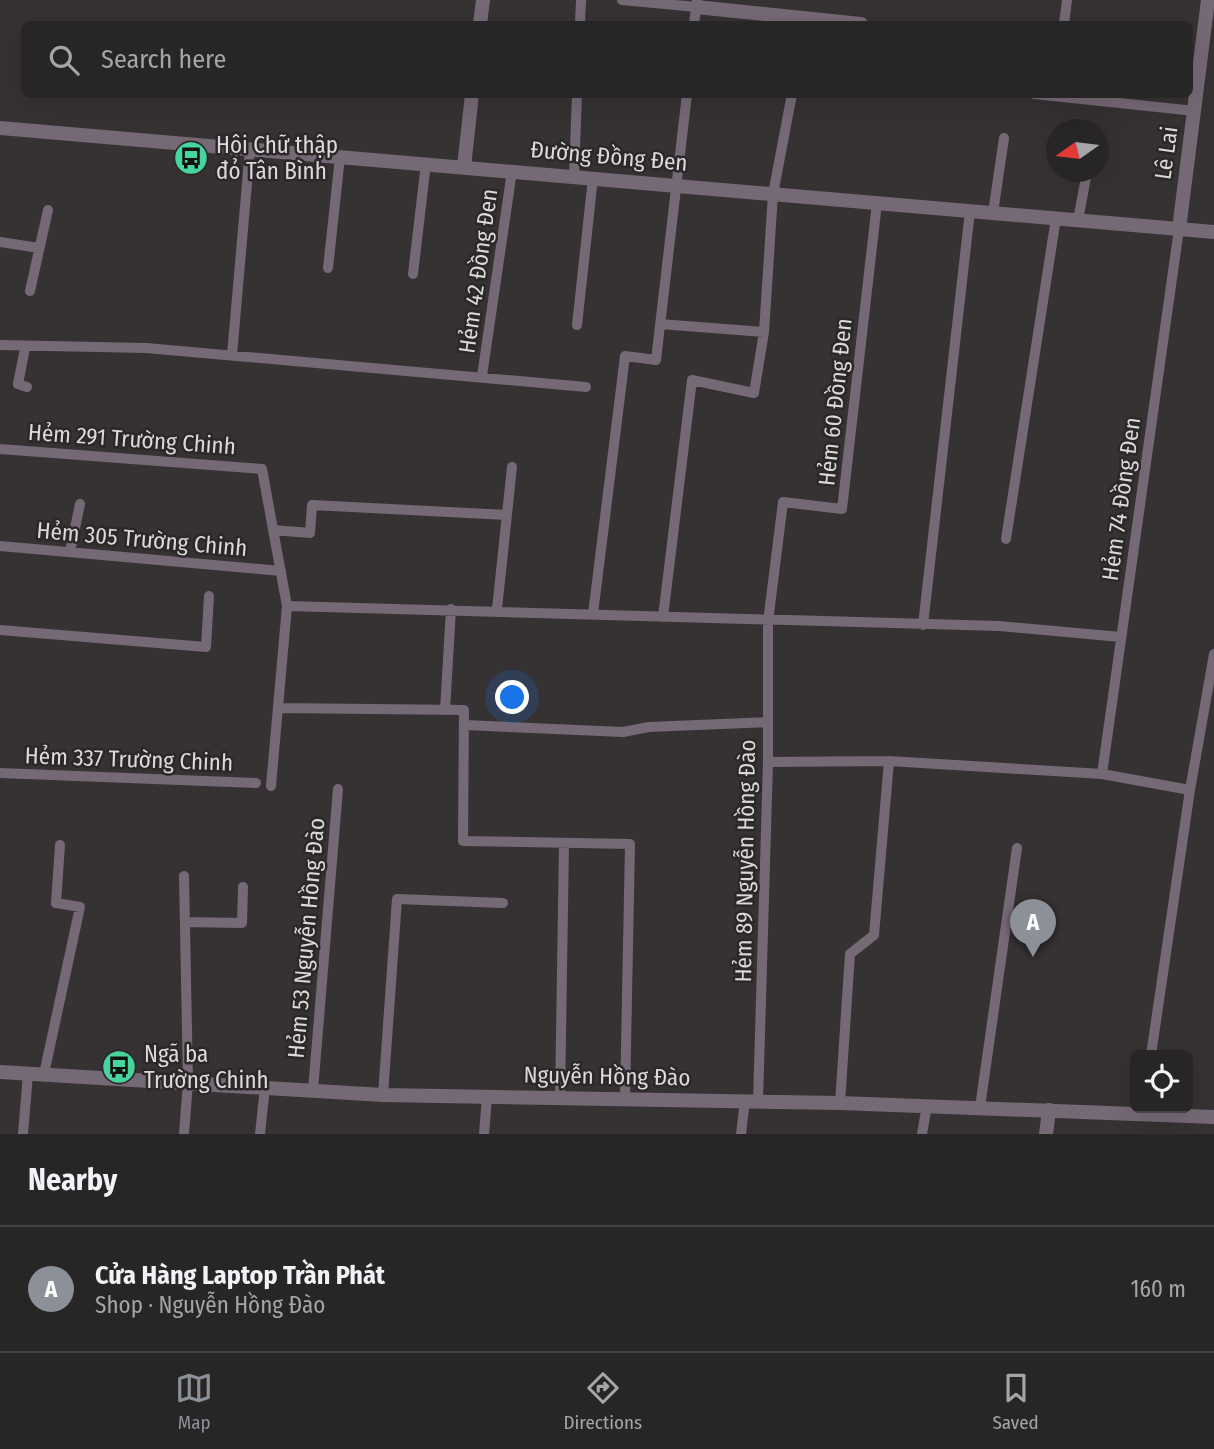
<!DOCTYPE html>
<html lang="en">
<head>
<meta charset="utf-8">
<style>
  :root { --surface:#282526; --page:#343132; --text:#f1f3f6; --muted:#a5a5a7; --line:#444243; --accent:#8c9099 }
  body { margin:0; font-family:"Fira Sans Condensed",sans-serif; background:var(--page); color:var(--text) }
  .controls { position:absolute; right:21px; bottom:21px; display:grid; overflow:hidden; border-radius:10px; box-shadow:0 7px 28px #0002 }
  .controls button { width:63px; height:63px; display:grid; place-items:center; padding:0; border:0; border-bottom:2px solid var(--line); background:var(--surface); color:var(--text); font:35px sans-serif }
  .compass { position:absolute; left:1046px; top:119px; width:63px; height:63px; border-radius:50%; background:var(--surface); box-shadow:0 7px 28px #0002; rotate:256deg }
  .you { position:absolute; left:513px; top:698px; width:24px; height:24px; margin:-18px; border:5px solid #fff; border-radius:50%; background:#1a73e8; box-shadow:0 0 0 10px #1a73e833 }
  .badge { display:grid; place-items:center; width:46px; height:46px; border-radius:50%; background:var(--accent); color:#fff; font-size:23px; font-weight:700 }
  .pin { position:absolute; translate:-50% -58px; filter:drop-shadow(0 2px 4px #0008) }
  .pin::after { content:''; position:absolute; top:37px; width:24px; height:21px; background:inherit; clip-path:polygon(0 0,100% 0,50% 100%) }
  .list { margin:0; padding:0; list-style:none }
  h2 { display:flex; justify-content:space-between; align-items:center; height:91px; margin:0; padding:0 28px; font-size:30px }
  h2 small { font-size:23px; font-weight:400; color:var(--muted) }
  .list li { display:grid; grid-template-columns:46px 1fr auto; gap:21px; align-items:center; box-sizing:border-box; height:126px; padding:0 28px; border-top:2px solid var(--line) }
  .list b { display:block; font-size:26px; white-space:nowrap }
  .list p { margin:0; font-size:23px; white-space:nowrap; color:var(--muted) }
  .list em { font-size:23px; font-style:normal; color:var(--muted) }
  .icon { flex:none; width:38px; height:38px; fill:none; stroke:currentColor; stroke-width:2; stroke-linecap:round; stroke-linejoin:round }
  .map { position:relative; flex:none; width:1214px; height:1134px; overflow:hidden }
  .search { position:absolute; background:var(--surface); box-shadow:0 7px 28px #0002; left:21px; right:21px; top:21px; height:77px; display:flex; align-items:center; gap:18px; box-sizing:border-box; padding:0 24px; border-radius:10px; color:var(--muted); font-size:26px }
  .sheet { height:217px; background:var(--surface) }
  nav { display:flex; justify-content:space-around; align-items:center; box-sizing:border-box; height:98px; border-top:2px solid var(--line); background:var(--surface); font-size:19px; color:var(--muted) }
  nav a { display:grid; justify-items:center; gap:4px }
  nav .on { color:var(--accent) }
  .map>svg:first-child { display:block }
</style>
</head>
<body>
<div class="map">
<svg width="1214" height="1134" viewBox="0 0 1214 1134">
  <rect width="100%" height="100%" fill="#363133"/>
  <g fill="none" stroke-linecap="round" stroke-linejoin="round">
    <path stroke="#756975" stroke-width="10" d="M622 0 696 7
      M580 24 581 0
      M694 24 697 0
      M1064 24 1067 0
      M1034 94 1195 111
      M574 176 577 94
      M993 213 1004 138
      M1078 220 1087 172
      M0 242 39 248
      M328 268 340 157
      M413 274 426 163
      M30 291 48 210
      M660 324 764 332
      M577 325 593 178
      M0 345 146 348 586 387
      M25 348 18 384 27 387
      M232 355 250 149
      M482 376 512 171
      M0 449 262 469 287 606 271 786
      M273 530 310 533 312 505 507 515
      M1006 539 1056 218
      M0 546 281 571
      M70 552 80 504
      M287 606 999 626 1121 637
      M497 609 512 467
      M593 614 625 356 656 360 687 94
      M663 617 692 380 754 393 764 332 773 194 792 94
      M923 625 970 211
      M0 630 206 647 209 596
      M279 708 464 710 463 841 630 844 625 1099
      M445 710 451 609
      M465 725 623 732 649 727 768 722
      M768 762 889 761 1102 774 1190 790
      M0 773 256 783
      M1102 774 1179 229
      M184 876 188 1082 184 1134
      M185 922 242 923 243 887
      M1151 1055 1190 790 1214 654
      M44 1074 80 907 56 903 60 845
      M313 1090 338 789
      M383 1095 397 899 503 903
      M560 1098 564 843
      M758 1101 768 762V622L783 502 842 509 877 203
      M840 1103 850 954 874 935 889 761
      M980 1107 1017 848
      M23 1134 28 1074
      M260 1134 265 1087
      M484 1134 487 1097
      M741 1134 745 1101
      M922 1134 927 1105"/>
    <path stroke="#756975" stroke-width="14" d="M696 7 861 24
      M480 24 483 0
      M464 167 472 94
      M1179 229 1208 0
      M1046 1134 1049 1110"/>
    <path stroke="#756975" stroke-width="14" d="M0 128 1214 232
      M0 1072 383 1095 840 1103 1214 1117"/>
  </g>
  <defs>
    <g id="bus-disc" transform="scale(1.75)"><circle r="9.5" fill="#47d49e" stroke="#2c2729"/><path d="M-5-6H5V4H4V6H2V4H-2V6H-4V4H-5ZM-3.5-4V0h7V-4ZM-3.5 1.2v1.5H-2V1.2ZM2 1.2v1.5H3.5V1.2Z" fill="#111"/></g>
  </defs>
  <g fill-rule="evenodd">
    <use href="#bus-disc" x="191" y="158"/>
    <use href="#bus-disc" x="119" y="1067"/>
  </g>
  <g text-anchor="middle" stroke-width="5" stroke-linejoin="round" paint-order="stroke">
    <g font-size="23" fill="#dcd9da" stroke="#2c2729" text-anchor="start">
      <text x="216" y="153">Hội Chữ thập<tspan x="216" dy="26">đỏ Tân Bình</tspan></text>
      <text x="144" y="1062">Ngã ba<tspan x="144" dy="26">Trường Chinh</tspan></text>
    </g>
    <g font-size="23" fill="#dcd9da" stroke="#2c2729">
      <text transform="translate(1166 153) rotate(-82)" y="8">Lê Lai</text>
      <text transform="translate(609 156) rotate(5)" y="8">Đường Đồng Đen</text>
      <text transform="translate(478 271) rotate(-82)" y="8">Hẻm 42 Đồng Đen</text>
      <text transform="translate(835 402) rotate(-84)" y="8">Hẻm 60 Đồng Đen</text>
      <text transform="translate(132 439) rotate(4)" y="8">Hẻm 291 Trường Chinh</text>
      <text transform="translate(1121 499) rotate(-82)" y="8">Hẻm 74 Đồng Đen</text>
      <text transform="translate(142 539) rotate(5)" y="8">Hẻm 305 Trường Chinh</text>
      <text transform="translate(129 759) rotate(2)" y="8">Hẻm 337 Trường Chinh</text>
      <text transform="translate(745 861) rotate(-89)" y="8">Hẻm 89 Nguyễn Hồng Đào</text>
      <text transform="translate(306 938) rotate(-85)" y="8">Hẻm 53 Nguyễn Hồng Đào</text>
      <text transform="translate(607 1076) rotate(1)" y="8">Nguyễn Hồng Đào</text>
    </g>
  </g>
</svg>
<div class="controls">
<button><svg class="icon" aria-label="locate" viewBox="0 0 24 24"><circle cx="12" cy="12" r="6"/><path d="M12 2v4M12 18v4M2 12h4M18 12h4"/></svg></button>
</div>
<svg class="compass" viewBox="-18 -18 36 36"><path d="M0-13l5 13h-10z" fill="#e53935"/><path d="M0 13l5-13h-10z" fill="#a5a5a7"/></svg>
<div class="you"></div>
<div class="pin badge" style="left:1033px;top:957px">A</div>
<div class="search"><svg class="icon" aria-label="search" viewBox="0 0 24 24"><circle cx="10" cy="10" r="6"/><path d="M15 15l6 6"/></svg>Search here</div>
</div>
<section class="sheet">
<h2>Nearby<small></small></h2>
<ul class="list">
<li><span class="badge">A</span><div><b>Cửa Hàng Laptop Trần Phát</b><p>Shop · Nguyễn Hồng Đào</p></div><em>160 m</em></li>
</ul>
</section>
<nav>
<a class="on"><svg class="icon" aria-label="map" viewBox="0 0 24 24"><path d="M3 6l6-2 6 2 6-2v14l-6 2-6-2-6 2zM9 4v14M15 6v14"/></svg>Map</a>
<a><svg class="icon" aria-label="directions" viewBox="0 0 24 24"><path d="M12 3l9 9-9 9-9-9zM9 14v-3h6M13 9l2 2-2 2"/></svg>Directions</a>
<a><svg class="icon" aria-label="saved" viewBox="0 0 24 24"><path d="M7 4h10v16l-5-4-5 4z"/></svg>Saved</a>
</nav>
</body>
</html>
